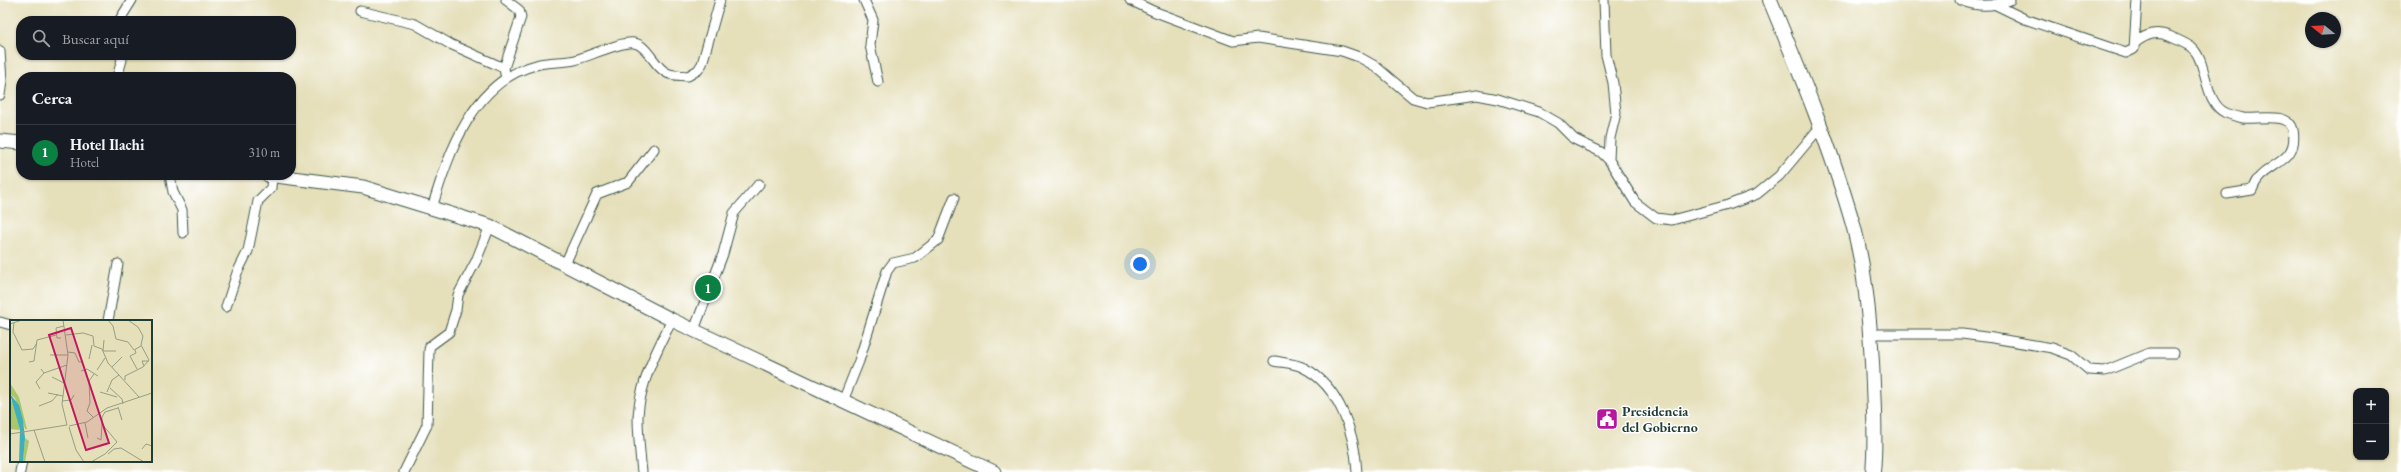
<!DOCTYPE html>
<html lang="es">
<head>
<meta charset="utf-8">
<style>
  :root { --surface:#171b24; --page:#20242c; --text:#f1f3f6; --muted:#9ea1a6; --line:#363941; --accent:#0b8043 }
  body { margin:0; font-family:"EB Garamond",serif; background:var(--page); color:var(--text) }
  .controls { position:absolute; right:12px; bottom:12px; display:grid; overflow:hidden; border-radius:8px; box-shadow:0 1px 3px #0004 }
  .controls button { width:36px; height:36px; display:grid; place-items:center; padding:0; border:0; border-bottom:1px solid var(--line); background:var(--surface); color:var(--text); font:20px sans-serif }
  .compass { position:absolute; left:2305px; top:12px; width:36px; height:36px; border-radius:50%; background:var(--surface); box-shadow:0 1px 3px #0004; rotate:288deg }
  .you { position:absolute; left:1140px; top:264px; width:14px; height:14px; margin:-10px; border:3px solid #fff; border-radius:50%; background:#1a73e8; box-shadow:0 0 0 6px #1a73e833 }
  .badge { display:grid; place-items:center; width:26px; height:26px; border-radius:50%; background:var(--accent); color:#fff; font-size:13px; font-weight:700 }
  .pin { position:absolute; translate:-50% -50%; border:2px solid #fff; box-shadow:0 1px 4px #0006 }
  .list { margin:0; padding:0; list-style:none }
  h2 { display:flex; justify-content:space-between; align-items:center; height:52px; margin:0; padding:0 16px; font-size:17px }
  h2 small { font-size:13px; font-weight:400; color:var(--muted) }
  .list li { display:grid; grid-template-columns:26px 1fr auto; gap:12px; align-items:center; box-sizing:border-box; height:56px; padding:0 16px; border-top:1px solid var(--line) }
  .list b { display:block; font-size:15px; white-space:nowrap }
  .list p { margin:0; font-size:13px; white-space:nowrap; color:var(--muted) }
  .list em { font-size:13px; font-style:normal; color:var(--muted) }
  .icon { flex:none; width:22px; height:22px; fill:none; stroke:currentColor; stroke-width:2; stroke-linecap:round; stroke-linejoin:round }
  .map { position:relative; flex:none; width:2401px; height:472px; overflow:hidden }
  .search { position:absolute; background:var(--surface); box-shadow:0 1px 3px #0004; left:16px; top:16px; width:280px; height:44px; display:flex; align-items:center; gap:10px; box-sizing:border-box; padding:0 14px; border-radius:16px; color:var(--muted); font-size:15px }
  .panel { position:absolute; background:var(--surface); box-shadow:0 1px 3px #0004; left:16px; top:72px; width:280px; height:108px; border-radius:16px }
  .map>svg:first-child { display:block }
</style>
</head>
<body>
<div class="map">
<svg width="2401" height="472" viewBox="0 0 2401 472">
  <rect width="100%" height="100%" fill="#fff"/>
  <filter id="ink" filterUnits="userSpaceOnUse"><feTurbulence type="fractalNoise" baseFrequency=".025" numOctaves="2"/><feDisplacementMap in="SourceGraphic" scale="8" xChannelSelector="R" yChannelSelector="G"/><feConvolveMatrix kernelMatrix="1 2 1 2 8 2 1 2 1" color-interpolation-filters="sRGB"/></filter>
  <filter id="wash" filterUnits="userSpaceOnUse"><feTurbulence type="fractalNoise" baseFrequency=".012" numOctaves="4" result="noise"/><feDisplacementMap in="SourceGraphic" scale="16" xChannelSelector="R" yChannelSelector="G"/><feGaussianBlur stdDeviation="0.9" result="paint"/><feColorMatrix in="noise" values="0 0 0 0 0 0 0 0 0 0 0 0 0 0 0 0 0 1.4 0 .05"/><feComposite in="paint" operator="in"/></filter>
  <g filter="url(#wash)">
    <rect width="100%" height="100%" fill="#e5dfba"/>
  </g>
  <g filter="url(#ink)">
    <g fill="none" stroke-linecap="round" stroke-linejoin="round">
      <g stroke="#3d5548" stroke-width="11">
        <path id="street" d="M864 0 873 20 870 45 878 82
          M1130 0 1153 11 1233 41 1258 38 1342 51 1359 57 1375 66 1413 98 1427 102 1477 95 1498 99 1539 112 1558 123 1574 139 1601 152 1609 160 1635 202 1656 218 1672 220 1728 205 1757 194 1779 176 1821 126
          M1604 0 1606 55 1613 83 1616 113 1610 138 1609 160
          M1960 0C1978 7 1991 7 2010 0
          M1996 5 2025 19 2126 53 2134 49 2137 0
          M360 11 415 24 450 44 504 68
          M119 21 132 0
          M2136 42C2147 34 2156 31 2169 36 2176 39 2185 43 2191 47 2208 60 2203 103 2226 113 2231 115 2238 117 2243 118 2257 120 2289 111 2293 130 2299 161 2270 163 2258 179 2255 182 2254 186 2252 190L2227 194
          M0 51 2 81 0 95
          M505 74 504 68 521 17 519 10 506 0
          M117 77 122 60 120 55
          M170 175 173 192 182 210 183 233
          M432 208C449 152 473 81 536 65 549 61 563 63 575 60 589 56 622 41 634 43 648 45 654 67 667 73 673 76 681 75 688 76L698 70 702 64 720 0
          M565 264 597 194 628 182 654 149
          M226 307 237 273 248 251 258 201 271 188 272 176
          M108 321 118 264
          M0 322 11 325
          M694 330 723 254 734 213 759 184
          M1871 334H1962L1993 338 2052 348 2071 355 2089 370 2105 371 2149 353H2174
          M1274 361C1284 363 1295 363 1304 368 1340 386 1355 435 1357 472
          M843 401 859 361 887 271 893 263 915 258 938 240 954 198
          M20 472 22 461
          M404 472 427 425 429 350 430 346 449 332 456 310 458 295 476 261 490 226
          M642 472C640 454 638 435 638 416 640 382 657 350 672 320"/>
      </g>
      <g stroke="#3d5548" stroke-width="15">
        <path id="secondary" d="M0 141 21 143
          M268 175 363 187 490 226 672 320 994 472"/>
      </g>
      <g stroke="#3d5548" stroke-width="16">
        <path id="primary" d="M1770 0C1801 75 1832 150 1854 228 1867 278 1871 332 1873 384 1874 414 1876 443 1873 472"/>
      </g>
      <use href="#street" stroke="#fff" stroke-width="9"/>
      <use href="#secondary" stroke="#fff" stroke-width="13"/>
      <use href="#primary" stroke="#fff" stroke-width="14"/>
    </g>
  </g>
  <defs>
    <g id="civic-square" transform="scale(1.15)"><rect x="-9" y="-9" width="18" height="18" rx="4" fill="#b5179e" stroke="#fff"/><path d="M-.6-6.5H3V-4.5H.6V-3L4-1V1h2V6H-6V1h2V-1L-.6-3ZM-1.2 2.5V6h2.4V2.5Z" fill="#fff"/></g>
  </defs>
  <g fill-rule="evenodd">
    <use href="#civic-square" x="1607" y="419"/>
  </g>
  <g text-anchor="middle" stroke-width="3" stroke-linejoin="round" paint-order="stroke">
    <g font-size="14" font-weight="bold" fill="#1f3d34" stroke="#fff" text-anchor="start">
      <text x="1622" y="416">Presidencia<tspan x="1622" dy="16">del Gobierno</tspan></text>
    </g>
  </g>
  <g transform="translate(10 320)">
    <rect width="142" height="142" fill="#e5dfba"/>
    <path d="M0 63 9 77 17 109H15L5 78 0 74ZM0 78 4 85 10 110 0 109ZM15 118 19 121 15 142H13Z" fill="#acc66c"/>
    <path d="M0 74 9 85 13 100 15 118 13 142H9L10 110Z" fill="#3fafbb"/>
    <path fill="none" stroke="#969e84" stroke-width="1" d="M53 0 58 35 52 84 57 105M98 0 103 6 106 19 118 22 124 30 131 26M4 3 3 12 12 30 23 29 27 23M0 4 12 0M56 15 73 13 83 16 84 26 92 29 98 43 129 77M51 18H47L46 8 54 6M94 20 93 31H106M125 30 126 33 120 36 127 49M58 32 65 33 69 42H73M40 35H58M79 39 82 25M19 42 24 41 27 20 46 15M134 46 132 41H139M102 47 112 37M31 49 34 53 57 45M87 50 95 38M71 51 77 49 88 56M42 57 54 63M115 60V56L133 47 139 40 131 25 133 16 128 7 118 0M100 68 112 79 113 84M30 69 26 62 34 53M90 72 107 77M97 72 102 60 109 55M38 73 53 76M52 81 61 80 64 75M29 86 42 81 48 74M108 87 112 100M83 97 77 91 80 83 79 61 84 54M75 103 78 118M59 106 77 102 97 88 142 73M59 107 66 130 74 142M24 110 35 142M0 114 57 105M87 118 91 120 92 104M132 129 136 124 142 126M98 134 104 129 111 128 134 142M81 142 95 134 107 122 92 104V97L95 92 108 88"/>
    <path fill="#c2185b" fill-opacity="0.15" stroke="#c2185b" stroke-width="2" d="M61 8 99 123 76 130 39 15Z"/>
    <rect width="142" height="142" fill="none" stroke="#1f3d34" stroke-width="2"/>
  </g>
</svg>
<div class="controls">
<button>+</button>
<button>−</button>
</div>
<svg class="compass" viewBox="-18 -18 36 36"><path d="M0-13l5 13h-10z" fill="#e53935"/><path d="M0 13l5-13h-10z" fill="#9ea1a6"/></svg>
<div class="you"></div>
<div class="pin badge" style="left:708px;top:288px">1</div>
<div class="search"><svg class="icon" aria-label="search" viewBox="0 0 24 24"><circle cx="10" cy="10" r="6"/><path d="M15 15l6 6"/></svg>Buscar aquí</div>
<section class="panel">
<h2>Cerca<small></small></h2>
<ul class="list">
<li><span class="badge">1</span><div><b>Hotel Ilachi</b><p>Hotel</p></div><em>310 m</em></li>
</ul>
</section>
</div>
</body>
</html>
